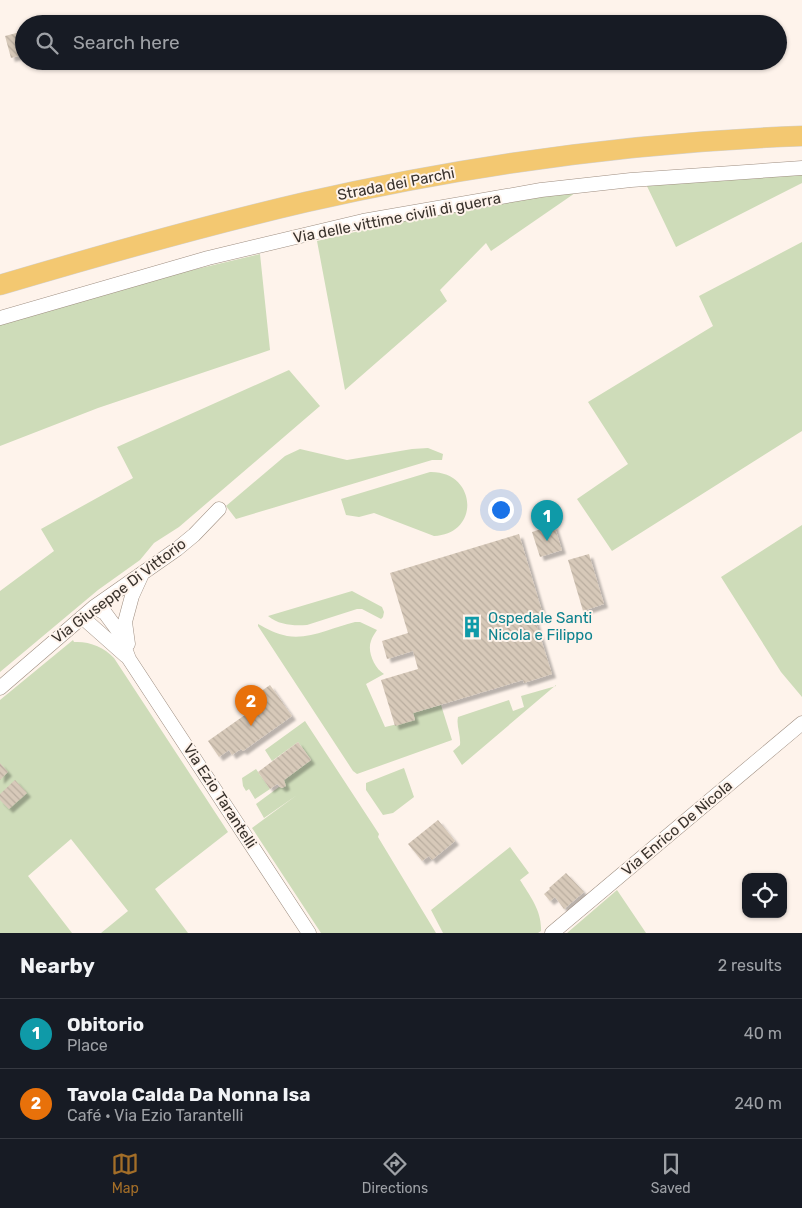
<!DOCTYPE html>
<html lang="en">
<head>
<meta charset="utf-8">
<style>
  :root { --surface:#171b24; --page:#20242c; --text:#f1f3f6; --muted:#9ea1a6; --line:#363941; --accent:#a36e28 }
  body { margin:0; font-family:Rubik,sans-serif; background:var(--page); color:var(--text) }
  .controls { position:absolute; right:15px; bottom:15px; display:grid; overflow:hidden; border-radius:10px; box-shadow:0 1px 4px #0004 }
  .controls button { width:45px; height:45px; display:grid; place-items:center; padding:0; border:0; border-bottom:1px solid var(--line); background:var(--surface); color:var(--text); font:25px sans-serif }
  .you { position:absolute; left:500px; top:509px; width:18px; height:18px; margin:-12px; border:4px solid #fff; border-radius:50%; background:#1a73e8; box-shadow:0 0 0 8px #1a73e833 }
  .badge { display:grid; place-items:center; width:32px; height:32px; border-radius:50%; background:var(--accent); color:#fff; font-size:16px; font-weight:700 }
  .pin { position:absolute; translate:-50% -41px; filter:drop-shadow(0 1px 2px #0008) }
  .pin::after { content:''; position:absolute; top:26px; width:18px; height:15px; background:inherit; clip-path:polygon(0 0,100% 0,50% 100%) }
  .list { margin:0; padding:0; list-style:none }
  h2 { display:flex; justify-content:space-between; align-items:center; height:65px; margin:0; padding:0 20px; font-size:21px }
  h2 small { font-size:16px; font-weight:400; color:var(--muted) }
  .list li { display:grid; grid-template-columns:32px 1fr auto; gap:15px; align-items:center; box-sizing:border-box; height:70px; padding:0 20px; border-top:1px solid var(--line) }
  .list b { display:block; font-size:19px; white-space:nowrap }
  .list p { margin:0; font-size:16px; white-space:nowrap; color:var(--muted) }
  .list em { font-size:16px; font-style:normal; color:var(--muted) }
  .icon { flex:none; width:28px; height:28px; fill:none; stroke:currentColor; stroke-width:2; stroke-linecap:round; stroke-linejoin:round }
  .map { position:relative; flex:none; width:802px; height:933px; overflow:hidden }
  .search { position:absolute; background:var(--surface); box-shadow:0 1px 4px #0004; left:15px; right:15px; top:15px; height:55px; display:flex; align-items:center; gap:12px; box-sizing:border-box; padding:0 18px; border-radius:28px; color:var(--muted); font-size:19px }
  .sheet { height:205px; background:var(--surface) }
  nav { display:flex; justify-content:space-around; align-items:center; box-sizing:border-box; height:70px; border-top:1px solid var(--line); background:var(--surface); font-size:14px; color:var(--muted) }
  nav a { display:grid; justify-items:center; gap:2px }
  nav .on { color:var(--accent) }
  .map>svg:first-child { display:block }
</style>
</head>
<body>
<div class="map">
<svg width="802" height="933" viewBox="0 0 802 933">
  <defs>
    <pattern id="building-back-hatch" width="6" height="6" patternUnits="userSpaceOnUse" patternTransform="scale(1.25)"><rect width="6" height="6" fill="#d7c9b9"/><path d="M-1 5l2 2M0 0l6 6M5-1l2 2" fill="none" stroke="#b9ad9f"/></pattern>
    <filter id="shadow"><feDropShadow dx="4" dy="4" stdDeviation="1" flood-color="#0004"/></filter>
  </defs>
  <rect width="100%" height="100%" fill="#fef3eb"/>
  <path fill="#cedcb9" d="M802 172V183L676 247 645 182Z
    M578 191 491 251 486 243 440 290 447 301 345 390 317 241C403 220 490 203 578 191Z
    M802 242V431L612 551 577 499 628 464 588 402 713 326 699 296Z
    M260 254 270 350 98 408 0 446V322L116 288Z
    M289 370 320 406 179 527 154 543 140 560 98 590 0 672V591L54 551 41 529 133 478 117 447Z
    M428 448 443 454 442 460H432L236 519 226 506 285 456 300 449 347 460 412 449Z
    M430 472C477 471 481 534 434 536L374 513 359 517 346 515 341 499Z
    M802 525V697L781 672 721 577Z
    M352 591 382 607 384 612 383 617 381 619 362 609H357L307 625C293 626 279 625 268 616Z
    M355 622H360L377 630C375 633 372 637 371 641 367 651 374 668 384 674L366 684 385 727 415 720 413 713 441 705 452 740 357 774 353 771 258 626V624C267 629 277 634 287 636 310 640 333 627 355 622Z
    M73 640 74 642C89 641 104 647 114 658L228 832 155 889 188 933H101L128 911 71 839 28 876 72 933H0V700Z
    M556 686V685L462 765 453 751 460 745C461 735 456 726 458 717L509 700 513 711 524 707 521 696Z
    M305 721 379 834 378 837 436 933H321L252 828 297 795 264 818 256 804 279 787 282 788 285 786 284 780 311 760 298 742 272 761 265 750Z
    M404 768 414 797 393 813 383 815 366 790V783Z
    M256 769 270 789 255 799 249 789 246 791 243 786 242 778Z
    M510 847 529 873 520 880C530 896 542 911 541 931L538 933H443L431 910Z
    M617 890 646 933H567Z"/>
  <path fill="url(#building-back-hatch)" filter="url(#shadow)" d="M24 31V51L20 52 21 55 11 58 5 36Z
    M554 525 562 550 540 557 532 532Z
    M519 534 544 618 535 620 552 674 524 683 523 680 413 713 415 720 395 726 381 680 418 669 413 651 387 659 382 641 408 633 390 573Z
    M589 554 604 604 583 611 568 560Z
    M270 685 292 716 243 751 241 749 232 755 229 750 219 757 208 741 252 710 247 701Z
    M298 742 311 760 284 780 286 786 282 788 277 784 270 789 258 772Z
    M0 763 8 772 0 780Z
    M15 780 27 793 9 809 0 800V794Z
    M438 820 455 841 432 860 429 856 422 861 408 844Z
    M566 873 584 892 564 909 555 897 550 901 544 894 550 889 549 888Z"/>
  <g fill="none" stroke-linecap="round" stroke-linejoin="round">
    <g stroke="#9e8e81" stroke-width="15">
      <path id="minor" d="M0 318 208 258 363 221 541 190 631 180 802 168
        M94 607 105 613 119 632 129 659 309 933
        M82 617 126 656
        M128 644 125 622 132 596 142 574
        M0 688 94 607 177 549 194 535 219 509
        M552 933 802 723"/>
    </g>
    <g stroke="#d3d2d1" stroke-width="21">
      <path id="highway" d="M0 285C101 255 203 226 306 202 468 165 635 142 802 136"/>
    </g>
    <use href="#minor" stroke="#fff" stroke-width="14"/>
    <use href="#highway" stroke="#f3c871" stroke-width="20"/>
  </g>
  <defs>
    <g id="building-bare" transform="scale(1.725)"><path d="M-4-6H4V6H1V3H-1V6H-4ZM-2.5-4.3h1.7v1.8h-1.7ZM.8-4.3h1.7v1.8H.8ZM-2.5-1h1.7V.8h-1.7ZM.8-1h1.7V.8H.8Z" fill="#0f9aa8" stroke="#fef3eb" stroke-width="2.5" paint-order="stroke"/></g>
  </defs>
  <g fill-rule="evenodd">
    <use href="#building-bare" x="472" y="627"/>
  </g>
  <g text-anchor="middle" stroke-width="4" stroke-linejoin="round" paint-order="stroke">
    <g font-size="15" fill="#39322c" stroke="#fef3eb">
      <text transform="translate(396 184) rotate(-11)" y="5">Strada dei Parchi</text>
      <text transform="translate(397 218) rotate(-11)" y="5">Via delle vittime civili di guerra</text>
      <text transform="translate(119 591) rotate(-37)" y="5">Via Giuseppe Di Vittorio</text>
      <text transform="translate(220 796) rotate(57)" y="5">Via Ezio Tarantelli</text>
      <text transform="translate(677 828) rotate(-40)" y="5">Via Enrico De Nicola</text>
    </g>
    <g font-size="15" fill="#0d838f" stroke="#fef3eb" text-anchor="start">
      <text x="488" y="623">Ospedale Santi<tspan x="488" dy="17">Nicola e Filippo</tspan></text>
    </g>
  </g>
</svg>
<div class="controls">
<button><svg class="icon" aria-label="locate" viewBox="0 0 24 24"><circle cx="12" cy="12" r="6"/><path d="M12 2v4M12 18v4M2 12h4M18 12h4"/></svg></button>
</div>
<div class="you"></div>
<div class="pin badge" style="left:547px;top:541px;background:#0f9aa8">1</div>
<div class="pin badge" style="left:251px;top:726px;background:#e8710a">2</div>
<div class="search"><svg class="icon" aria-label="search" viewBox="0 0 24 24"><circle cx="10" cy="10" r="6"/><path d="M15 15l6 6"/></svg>Search here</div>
</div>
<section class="sheet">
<h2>Nearby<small>2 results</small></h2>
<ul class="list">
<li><span class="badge" style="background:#0f9aa8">1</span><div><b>Obitorio</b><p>Place</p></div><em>40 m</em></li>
<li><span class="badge" style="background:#e8710a">2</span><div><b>Tavola Calda Da Nonna Isa</b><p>Café · Via Ezio Tarantelli</p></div><em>240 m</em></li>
</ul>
</section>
<nav>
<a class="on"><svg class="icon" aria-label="map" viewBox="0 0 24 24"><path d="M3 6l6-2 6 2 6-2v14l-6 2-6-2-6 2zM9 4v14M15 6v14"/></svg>Map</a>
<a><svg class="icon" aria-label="directions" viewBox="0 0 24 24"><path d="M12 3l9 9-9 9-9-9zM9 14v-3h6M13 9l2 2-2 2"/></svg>Directions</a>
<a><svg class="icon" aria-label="saved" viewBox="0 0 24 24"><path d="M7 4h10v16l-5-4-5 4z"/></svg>Saved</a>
</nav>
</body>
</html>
